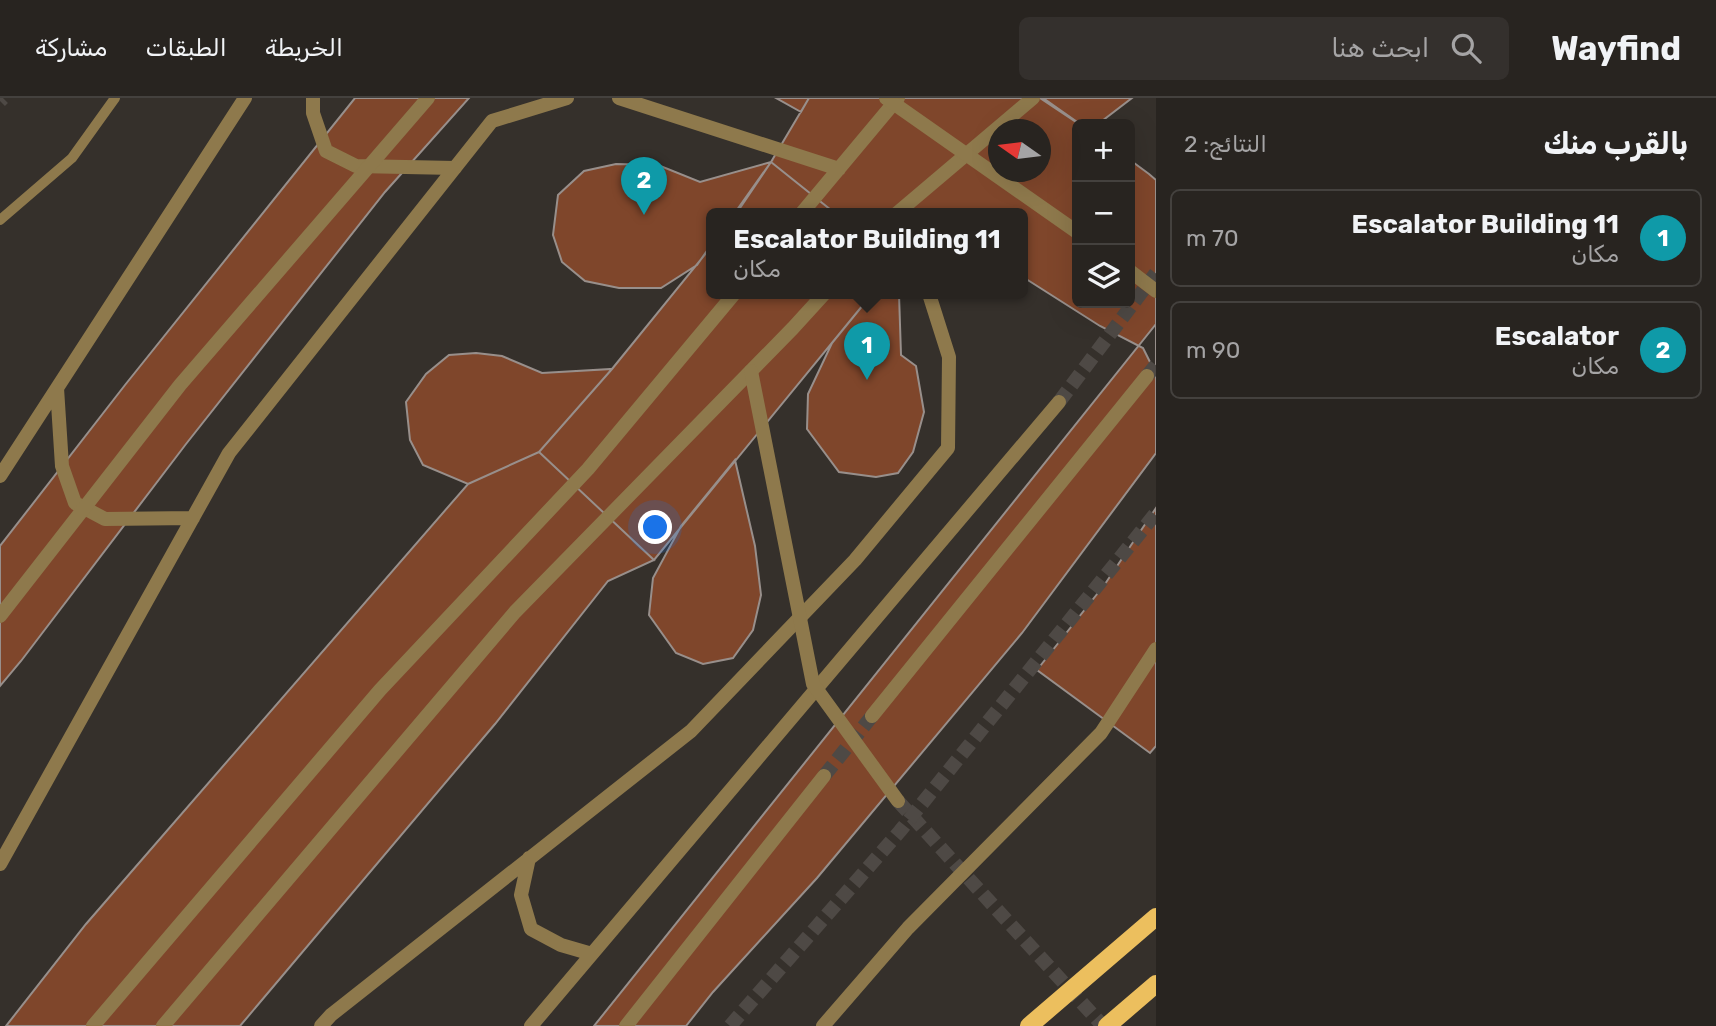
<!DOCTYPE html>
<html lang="ar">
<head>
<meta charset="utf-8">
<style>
  :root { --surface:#282420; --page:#34302d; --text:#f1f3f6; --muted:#a5a4a5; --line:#44413e; --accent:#f08bf5 }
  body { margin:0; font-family:Rubik,Vazirmatn,sans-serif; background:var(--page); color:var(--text); direction:rtl }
  .controls { position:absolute; right:21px; top:21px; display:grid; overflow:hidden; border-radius:10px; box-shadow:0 7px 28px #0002 }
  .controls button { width:63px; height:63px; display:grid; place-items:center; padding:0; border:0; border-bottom:2px solid var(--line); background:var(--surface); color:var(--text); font:35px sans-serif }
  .compass { position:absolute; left:988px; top:21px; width:63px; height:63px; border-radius:50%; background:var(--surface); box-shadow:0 7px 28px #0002; rotate:284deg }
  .you { position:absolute; left:656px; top:430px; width:24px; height:24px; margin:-18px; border:5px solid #fff; border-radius:50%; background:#1a73e8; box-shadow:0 0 0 10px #1a73e833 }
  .badge { display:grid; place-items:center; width:46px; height:46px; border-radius:50%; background:var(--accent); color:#fff; font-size:23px; font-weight:700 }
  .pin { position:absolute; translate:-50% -58px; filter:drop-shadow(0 2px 4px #0008) }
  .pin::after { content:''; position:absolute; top:37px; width:24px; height:21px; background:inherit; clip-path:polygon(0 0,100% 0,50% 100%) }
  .popup { position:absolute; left:706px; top:110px; width:322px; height:91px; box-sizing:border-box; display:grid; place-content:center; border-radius:10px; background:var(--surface); filter:drop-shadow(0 2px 5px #0005); font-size:23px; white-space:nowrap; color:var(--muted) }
  .popup b { font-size:26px; color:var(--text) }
  .popup::after { content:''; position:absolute; left:50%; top:100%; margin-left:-14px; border:14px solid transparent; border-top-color:var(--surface) }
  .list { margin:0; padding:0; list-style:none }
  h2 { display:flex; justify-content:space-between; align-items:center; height:91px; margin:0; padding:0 28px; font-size:30px }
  h2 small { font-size:23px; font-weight:400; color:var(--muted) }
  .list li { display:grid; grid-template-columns:46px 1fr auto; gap:21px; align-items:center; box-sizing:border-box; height:98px; margin:0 14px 14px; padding:0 14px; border:2px solid var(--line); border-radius:10px }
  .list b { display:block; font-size:26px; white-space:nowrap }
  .list p { margin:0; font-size:23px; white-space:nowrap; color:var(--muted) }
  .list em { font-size:23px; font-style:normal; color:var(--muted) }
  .icon { flex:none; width:38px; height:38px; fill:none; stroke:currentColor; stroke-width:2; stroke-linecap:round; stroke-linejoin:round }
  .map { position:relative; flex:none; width:1156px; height:928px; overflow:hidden; direction:ltr }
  header { display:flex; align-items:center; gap:42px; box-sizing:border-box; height:98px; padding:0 35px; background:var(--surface); border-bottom:2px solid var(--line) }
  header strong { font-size:33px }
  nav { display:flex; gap:38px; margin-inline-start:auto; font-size:24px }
  .search { width:490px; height:63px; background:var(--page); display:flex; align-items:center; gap:18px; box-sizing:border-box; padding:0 24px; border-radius:10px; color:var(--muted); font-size:26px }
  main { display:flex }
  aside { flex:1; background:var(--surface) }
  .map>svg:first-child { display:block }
</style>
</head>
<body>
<header>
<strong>Wayfind</strong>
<div class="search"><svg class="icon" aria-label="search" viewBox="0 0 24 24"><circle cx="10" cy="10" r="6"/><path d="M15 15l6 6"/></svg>ابحث هنا</div>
<nav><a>الخريطة</a><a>الطبقات</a><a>مشاركة</a></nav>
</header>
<main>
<aside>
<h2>بالقرب منك<small>النتائج: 2</small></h2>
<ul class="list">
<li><span class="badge" style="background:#0f9aa8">1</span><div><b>Escalator Building 11</b><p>مكان</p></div><em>70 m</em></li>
<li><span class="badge" style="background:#0f9aa8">2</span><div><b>Escalator</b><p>مكان</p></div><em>90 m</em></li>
</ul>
</aside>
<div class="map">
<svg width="1156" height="928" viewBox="0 0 1156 928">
  <rect width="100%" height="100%" fill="#35302b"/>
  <path fill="#7f462b" stroke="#988f8b" stroke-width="2" fill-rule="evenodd" d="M355 0H469L385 94 186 346 21 563 0 588V448L125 287Z
    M776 0H809L801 14Z
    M809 0H1043L1080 26H1077V205H1130V62L1149 76 1156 82V276L1143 250 1100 228 1023 179V116H836L771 64ZM998 32H1040V74H998Z
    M1040 0H1132L1098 26H1079Z
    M771 64 836 116H736Z
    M771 64 734 116H711V147L697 167 661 190H619L585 183 562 164 553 137 558 97 584 73 616 66 658 67 700 84Z
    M711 149V196H872L654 462 539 354 612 271Z
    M872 196H899L901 257 916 268 924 314 913 354 898 375 876 379 839 374 807 331 808 296 832 245Z
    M1156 226V355L1022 535 817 780 713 894 686 928H594Z
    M476 255 502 258 542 275 612 271 539 354 468 386 423 367 410 342 406 304 426 276 449 257Z
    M539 354 654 462 608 483 495 626 240 928H6L86 826 468 386Z
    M735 362 755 448 761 497 753 532 733 560 703 566 676 555 649 517 653 480 681 428Z
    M1156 410V648L1150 655 1037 572 1105 486Z"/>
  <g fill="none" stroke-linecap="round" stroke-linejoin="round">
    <path stroke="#4e4945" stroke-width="14" stroke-dasharray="14 7" stroke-linecap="butt" d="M1147 278 1156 267
      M1059 304 1156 175
      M824 678 872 618
      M898 703 1103 928"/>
    <path stroke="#4e4945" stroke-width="14" stroke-dasharray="14 7" stroke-linecap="butt" d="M0 3 3 0
      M730 928 900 733 1156 415"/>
    <path stroke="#8e794c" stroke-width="10" d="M0 122 72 60 115 0"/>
    <path stroke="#8e794c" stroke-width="14" d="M313 0V15L326 53 356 68 455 70
      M619 0 839 71
      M801 116 898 0
      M896 116 1033 0
      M57 290 62 368 75 405 105 421 193 420
      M0 378 245 0
      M872 618 1147 278
      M529 760 521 797 531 831 561 847 592 856
      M0 766 229 355 492 23 567 0
      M93 928 380 592 588 371 734 196
      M163 928 515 514 793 230 824 196
      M321 928 331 917 691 633 855 462 948 350 949 259 929 196
      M531 928 1059 304
      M626 928 824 678
      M823 928 908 830 1101 635 1156 551"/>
    <path stroke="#ecbf5e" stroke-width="18" d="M1029 928 1156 819
      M1107 928 1156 886"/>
    <path stroke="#8e794c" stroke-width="14" d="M886 0 1077 134
      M1130 173 1156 193
      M751 273 813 586 898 703
      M0 518 180 287 428 0"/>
  </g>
</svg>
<div class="controls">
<button>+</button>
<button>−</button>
<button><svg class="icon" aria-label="layers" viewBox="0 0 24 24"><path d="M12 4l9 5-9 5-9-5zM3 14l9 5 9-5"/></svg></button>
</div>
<svg class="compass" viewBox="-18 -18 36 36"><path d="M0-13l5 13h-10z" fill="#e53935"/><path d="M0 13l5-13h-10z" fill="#a5a4a5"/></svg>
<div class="you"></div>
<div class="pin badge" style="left:867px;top:282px;background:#0f9aa8">1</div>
<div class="popup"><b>Escalator Building 11</b>مكان</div>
<div class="pin badge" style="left:644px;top:117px;background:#0f9aa8">2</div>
</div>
</main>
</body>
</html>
